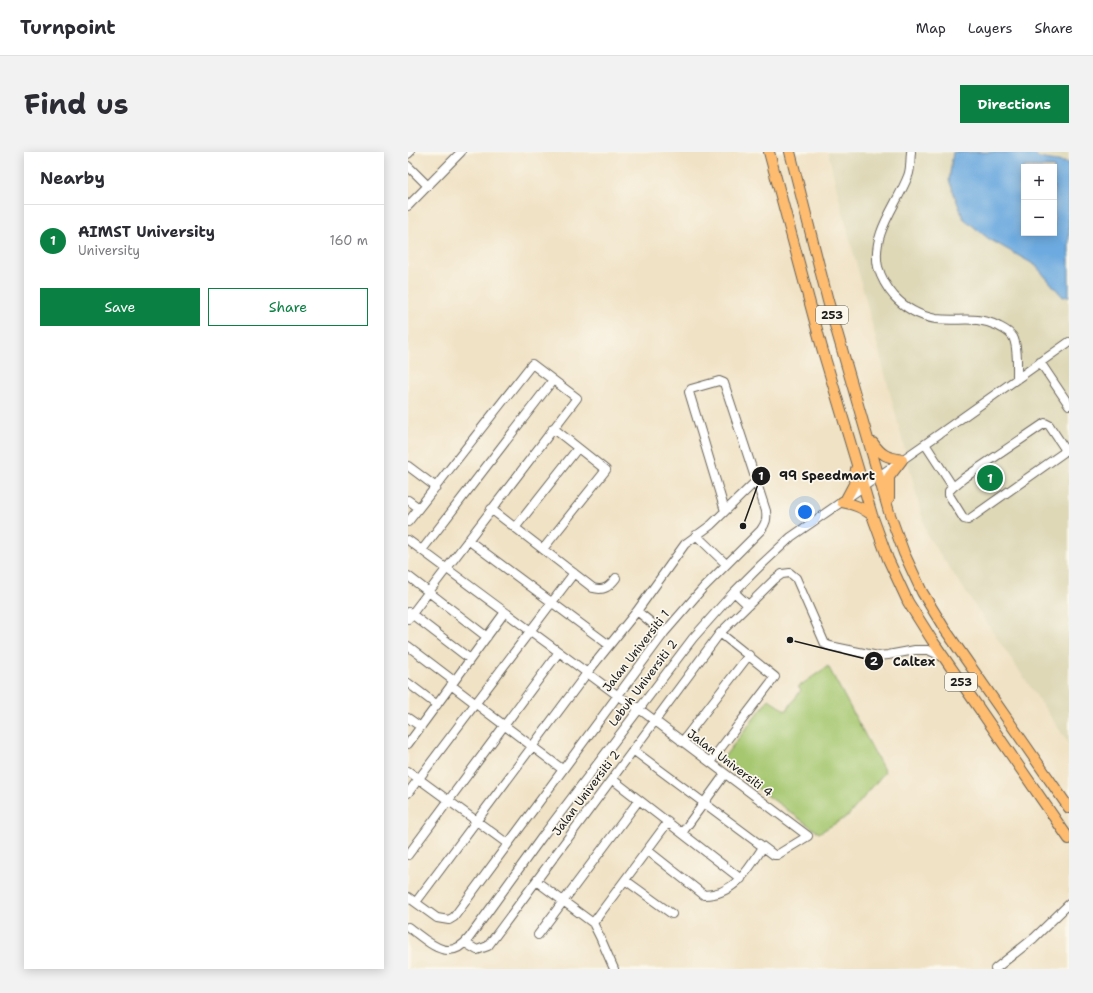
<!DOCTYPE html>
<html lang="en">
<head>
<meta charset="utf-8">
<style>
  :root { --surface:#fff; --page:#f2f2f3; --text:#2b2b33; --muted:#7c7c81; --line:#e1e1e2; --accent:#0b8043 }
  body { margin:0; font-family:"Shantell Sans",sans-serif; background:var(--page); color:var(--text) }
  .controls { position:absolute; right:12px; top:12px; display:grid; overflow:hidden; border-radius:0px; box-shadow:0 2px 10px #0003 }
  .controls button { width:36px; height:36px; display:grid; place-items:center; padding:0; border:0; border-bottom:1px solid var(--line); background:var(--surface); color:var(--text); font:20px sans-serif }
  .you { position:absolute; left:397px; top:360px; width:14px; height:14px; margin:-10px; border:3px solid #fff; border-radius:50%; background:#1a73e8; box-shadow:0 0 0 6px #1a73e833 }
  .badge { display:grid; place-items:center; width:26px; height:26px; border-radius:50%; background:var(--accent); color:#fff; font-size:13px; font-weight:700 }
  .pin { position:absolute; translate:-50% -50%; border:2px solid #fff; box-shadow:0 1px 4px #0006 }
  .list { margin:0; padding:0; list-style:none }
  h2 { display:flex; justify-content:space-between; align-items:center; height:52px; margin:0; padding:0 16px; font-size:17px }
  h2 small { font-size:13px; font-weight:400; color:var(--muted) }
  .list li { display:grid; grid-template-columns:26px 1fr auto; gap:12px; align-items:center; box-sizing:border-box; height:72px; padding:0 16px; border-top:1px solid var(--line) }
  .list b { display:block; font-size:15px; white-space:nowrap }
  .list p { margin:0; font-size:13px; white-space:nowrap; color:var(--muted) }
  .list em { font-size:13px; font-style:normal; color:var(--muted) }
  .actions { display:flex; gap:8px; padding:12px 16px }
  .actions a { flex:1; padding:9px 0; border:1px solid var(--accent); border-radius:0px; text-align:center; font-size:14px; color:var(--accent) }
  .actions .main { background:var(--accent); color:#fff }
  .map { position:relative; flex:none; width:661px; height:817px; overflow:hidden; border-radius:0px }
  header { display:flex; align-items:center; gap:24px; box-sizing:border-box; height:56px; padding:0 20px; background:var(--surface); border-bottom:1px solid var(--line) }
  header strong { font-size:19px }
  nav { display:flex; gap:22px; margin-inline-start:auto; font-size:14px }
  .intro { display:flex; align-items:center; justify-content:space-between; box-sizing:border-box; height:96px; padding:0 24px }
  h1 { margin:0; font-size:28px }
  .button { padding:10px 18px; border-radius:0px; background:var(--accent); color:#fff; font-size:14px; font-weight:700 }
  main { display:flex; gap:24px; padding:0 24px }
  aside { flex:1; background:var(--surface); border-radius:0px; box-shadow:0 2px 10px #0003 }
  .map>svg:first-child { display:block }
</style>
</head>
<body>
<header>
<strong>Turnpoint</strong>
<nav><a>Map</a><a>Layers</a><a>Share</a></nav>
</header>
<div class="intro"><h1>Find us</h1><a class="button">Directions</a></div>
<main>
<aside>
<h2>Nearby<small></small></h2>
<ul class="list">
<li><span class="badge">1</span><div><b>AIMST University</b><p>University</p></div><em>160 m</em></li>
</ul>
<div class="actions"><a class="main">Save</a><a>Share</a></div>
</aside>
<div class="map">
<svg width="661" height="817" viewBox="0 0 661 817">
  <rect width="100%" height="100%" fill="#fbf7ec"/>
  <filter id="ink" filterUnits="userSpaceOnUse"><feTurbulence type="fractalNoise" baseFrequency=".025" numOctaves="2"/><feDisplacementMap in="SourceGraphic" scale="8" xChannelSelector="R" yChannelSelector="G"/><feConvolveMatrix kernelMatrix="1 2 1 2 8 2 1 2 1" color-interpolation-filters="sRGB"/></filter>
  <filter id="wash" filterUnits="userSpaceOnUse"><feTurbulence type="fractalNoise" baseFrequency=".012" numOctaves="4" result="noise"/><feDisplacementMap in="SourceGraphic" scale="16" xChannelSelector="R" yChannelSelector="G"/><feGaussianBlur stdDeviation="0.9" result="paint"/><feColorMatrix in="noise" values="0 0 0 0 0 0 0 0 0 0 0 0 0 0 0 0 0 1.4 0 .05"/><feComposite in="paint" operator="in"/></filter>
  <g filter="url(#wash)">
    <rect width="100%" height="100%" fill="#f0e2c5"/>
    <path fill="#ded8b7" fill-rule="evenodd" d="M420 0H661V592L519 383 429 38ZM616 15H646V81H616Z"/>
    <path fill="#a6c770" stroke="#617246" d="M420 514 477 620 440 664 411 681 316 612V605L361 547 378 559 393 538 390 535Z"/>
    <path fill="#6daadf" stroke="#44637e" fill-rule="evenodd" d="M545 0H625L631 6 661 11V144L655 145 627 113 581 87 555 66 541 28ZM616 15H646V81H616Z"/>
  </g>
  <g filter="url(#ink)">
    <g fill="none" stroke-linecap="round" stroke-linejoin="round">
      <g stroke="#666157" stroke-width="10">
        <path id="minor" d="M503 0C502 8 503 17 500 24 489 53 463 81 470 115 473 125 479 136 486 144 497 156 511 164 528 167 551 170 567 163 590 174 596 177 601 179 605 185 610 194 609 215 609 227
          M0 2 2 0
          M0 14 20 34
          M0 54 53 0
          M632 210 661 253
          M517 292 545 335 556 326 637 271 641 273 657 297 655 301 560 368 556 367 541 343V339L545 335
          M0 314 28 335
          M0 348 11 356
          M83 357 185 436C196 439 201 435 208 426
          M0 370 124 212 169 246 0 467
          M107 376 170 296
          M288 383 318 412
          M0 388 209 543 230 556 400 684 369 703H366L225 598
          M60 388 201 493
          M135 397 198 318 145 276
          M14 398 145 228
          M0 424 79 485
          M326 440 340 453
          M229 459 256 481
          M1 460 62 507
          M0 494 46 529
          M0 531 29 553
          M43 533 154 617
          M0 566 13 575
          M274 590 341 503
          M0 592 97 460
          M302 610 367 525 312 481
          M0 619 100 692
          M204 627 333 727
          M0 641 166 421
          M274 681 317 622
          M239 698 296 743C326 743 341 717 355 695
          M0 703 151 500
          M217 728 264 762
          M128 729 185 771 192 785 206 817
          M0 745 29 766 41 768 46 765 256 481 295 436 353 378C358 371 359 367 358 359L316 231 311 229 283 237 281 240 317 359
          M8 750 179 521 229 459 277 392 303 373 348 329
          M185 771 260 670
          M0 775C21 790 40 812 61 786L134 685 285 486 326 440 352 414 383 385 517 292 661 190
          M130 783 231 648
          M57 791 69 798 80 794 312 481 367 427 374 422 382 421 388 426 417 492 422 494 470 504 480 503 507 498H520L537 506
          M587 817 626 786 661 752"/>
      </g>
      <g stroke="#666157" stroke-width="12">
        <path id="major" d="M361 0 414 196 464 363 480 407 500 450 524 488 661 687
          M382 0 420 149 481 360 496 401 514 440 536 476 661 656
          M465 291C474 304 479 305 494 308L481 325V346
          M438 347 446 332 448 317
          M434 350C447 352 454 356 464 363"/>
      </g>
      <use href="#minor" stroke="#fff" stroke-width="8"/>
      <use href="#major" stroke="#fdbc6f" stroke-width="10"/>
    </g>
  </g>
  <g text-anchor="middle" stroke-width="3.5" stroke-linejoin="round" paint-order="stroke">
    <g fill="#fbf7ec" stroke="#5f5e5a" stroke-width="1">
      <rect x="408" y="154" width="32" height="18" rx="3"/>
      <rect x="537" y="521" width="32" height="18" rx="3"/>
    </g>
    <g font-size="11" font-weight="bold" fill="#1c1c1c">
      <text x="424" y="167">253</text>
      <text x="553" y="534">253</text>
    </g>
    <g font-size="12" fill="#1c1c1c" stroke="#fbf7ec">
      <text transform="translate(228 499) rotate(-52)" y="4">Jalan Universiti 1</text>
      <text transform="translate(235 531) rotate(-53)" y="4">Lebuh Universiti 2</text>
      <text transform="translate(322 611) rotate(37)" y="4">Jalan Universiti 4</text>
      <text transform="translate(178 641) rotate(-53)" y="4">Jalan Universiti 2</text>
    </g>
  </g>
  <path fill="none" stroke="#1c1c1c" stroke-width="1.5" d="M335 374L353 324M382 488L466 509"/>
  <g fill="#1c1c1c" stroke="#fbf7ec" stroke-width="1.5">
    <circle cx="335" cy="374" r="4"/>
    <circle cx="382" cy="488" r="4"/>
    <circle cx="353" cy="324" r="10"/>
    <circle cx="466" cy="509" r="10"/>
  </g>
  <g font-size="12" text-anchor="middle" font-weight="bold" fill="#fff">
    <text x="353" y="328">1</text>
    <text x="466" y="513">2</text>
  </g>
  <g font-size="13" text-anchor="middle" font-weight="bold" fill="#1c1c1c" stroke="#fbf7ec" stroke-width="3.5" stroke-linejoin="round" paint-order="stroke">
    <text x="419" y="328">99 Speedmart</text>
    <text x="506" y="514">Caltex</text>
  </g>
</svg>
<div class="controls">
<button>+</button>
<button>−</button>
</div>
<div class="you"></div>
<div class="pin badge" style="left:582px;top:326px">1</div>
</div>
</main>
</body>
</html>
